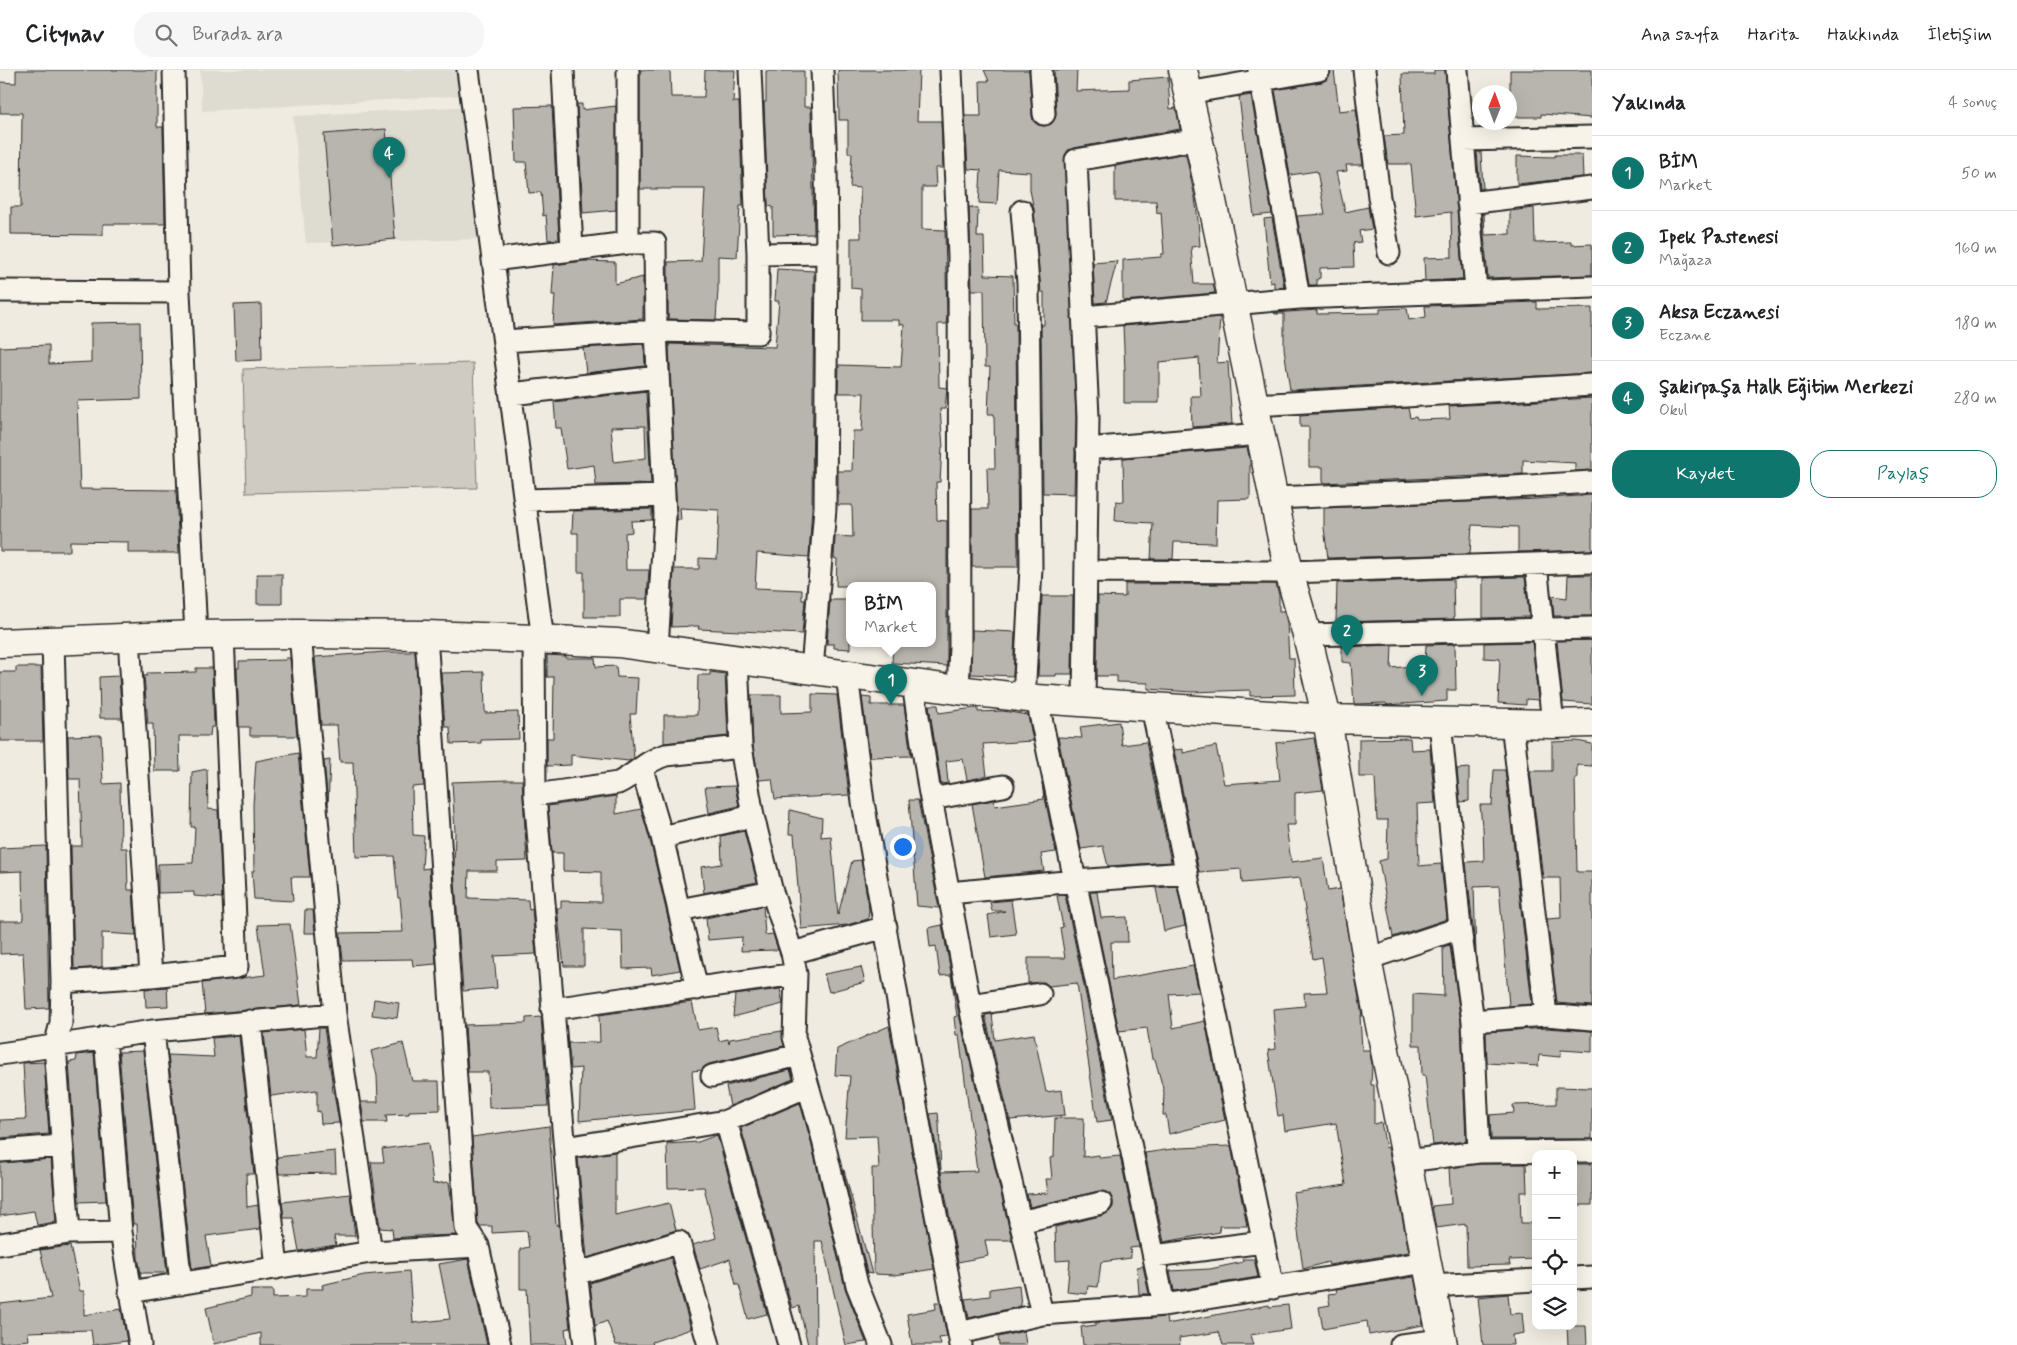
<!DOCTYPE html>
<html lang="tr">
<head>
<meta charset="utf-8">
<style>
  :root { --surface:#fff; --page:#f6f6f6; --text:#202124; --muted:#757577; --line:#e0e0e0; --accent:#0f766e }
  body { margin:0; font-family:Mynerve,sans-serif; background:var(--page); color:var(--text) }
  .controls { position:absolute; right:15px; bottom:15px; display:grid; overflow:hidden; border-radius:10px; box-shadow:0 5px 20px #0002 }
  .controls button { width:45px; height:45px; display:grid; place-items:center; padding:0; border:0; border-bottom:1px solid var(--line); background:var(--surface); color:var(--text); font:25px sans-serif }
  .compass { position:absolute; left:1472px; top:15px; width:45px; height:45px; border-radius:50%; background:var(--surface); box-shadow:0 5px 20px #0002; rotate:1deg }
  .you { position:absolute; left:902px; top:776px; width:18px; height:18px; margin:-12px; border:4px solid #fff; border-radius:50%; background:#1a73e8; box-shadow:0 0 0 8px #1a73e833 }
  .badge { display:grid; place-items:center; width:32px; height:32px; border-radius:50%; background:var(--accent); color:#fff; font-size:16px; font-weight:700 }
  .pin { position:absolute; translate:-50% -41px; filter:drop-shadow(0 1px 2px #0008) }
  .pin::after { content:''; position:absolute; top:26px; width:18px; height:15px; background:inherit; clip-path:polygon(0 0,100% 0,50% 100%) }
  .popup { position:absolute; left:846px; top:512px; width:90px; height:65px; box-sizing:border-box; display:grid; place-content:center; border-radius:10px; background:var(--surface); filter:drop-shadow(0 1px 4px #0005); font-size:16px; white-space:nowrap; color:var(--muted) }
  .popup b { font-size:19px; color:var(--text) }
  .popup::after { content:''; position:absolute; left:50%; top:100%; margin-left:-10px; border:10px solid transparent; border-top-color:var(--surface) }
  .list { margin:0; padding:0; list-style:none }
  h2 { display:flex; justify-content:space-between; align-items:center; height:65px; margin:0; padding:0 20px; font-size:21px }
  h2 small { font-size:16px; font-weight:400; color:var(--muted) }
  .list li { display:grid; grid-template-columns:32px 1fr auto; gap:15px; align-items:center; box-sizing:border-box; height:75px; padding:0 20px; border-top:1px solid var(--line) }
  .list b { display:block; font-size:19px; white-space:nowrap }
  .list p { margin:0; font-size:16px; white-space:nowrap; color:var(--muted) }
  .list em { font-size:16px; font-style:normal; color:var(--muted) }
  .actions { display:flex; gap:10px; padding:15px 20px }
  .actions a { flex:1; padding:11px 0; border:1px solid var(--accent); border-radius:20px; text-align:center; font-size:18px; color:var(--accent) }
  .actions .main { background:var(--accent); color:#fff }
  .icon { flex:none; width:28px; height:28px; fill:none; stroke:currentColor; stroke-width:2; stroke-linecap:round; stroke-linejoin:round }
  .map { position:relative; flex:none; width:1592px; height:1275px; overflow:hidden }
  header { display:flex; align-items:center; gap:30px; box-sizing:border-box; height:70px; padding:0 25px; background:var(--surface); border-bottom:1px solid var(--line) }
  header strong { font-size:24px }
  nav { display:flex; gap:28px; margin-inline-start:auto; font-size:18px }
  .search { width:350px; height:45px; background:var(--page); display:flex; align-items:center; gap:12px; box-sizing:border-box; padding:0 18px; border-radius:20px; color:var(--muted); font-size:19px }
  main { display:flex }
  aside { flex:1; background:var(--surface) }
  .map>svg:first-child { display:block }
</style>
</head>
<body>
<header>
<strong>Citynav</strong>
<div class="search"><svg class="icon" aria-label="search" viewBox="0 0 24 24"><circle cx="10" cy="10" r="6"/><path d="M15 15l6 6"/></svg>Burada ara</div>
<nav><a>Ana sayfa</a><a>Harita</a><a>Hakkında</a><a>İletişim</a></nav>
</header>
<main>
<div class="map">
<svg width="1592" height="1275" viewBox="0 0 1592 1275">
  <rect width="100%" height="100%" fill="#efebe0"/>
  <filter id="ink" filterUnits="userSpaceOnUse"><feTurbulence type="fractalNoise" baseFrequency=".02" numOctaves="2"/><feDisplacementMap in="SourceGraphic" scale="10" xChannelSelector="R" yChannelSelector="G"/><feConvolveMatrix kernelMatrix="1 2 1 2 8 2 1 2 1" color-interpolation-filters="sRGB"/></filter>
  <g filter="url(#ink)">
    <path fill="#dedbd1" d="M200 0H464L468 25 202 41Z
      M472 36 484 169 306 173 293 46Z"/>
    <path fill="#cfcbc2" stroke="#7d7b76" d="M473 293 477 418 246 423 243 299Z"/>
    <path fill="#b8b5ae" stroke="#2b2b2b" fill-rule="evenodd" d="M16 0H157V57H163L165 154H103V165L11 164V137H21L22 43H0V12L16 13Z
      M640 0H670L671 27H704L705 0H735L733 32H739L743 136H740L737 187 718 186V220L716 250 668 249V192L701 191 705 119H640Z
      M838 0H919L917 51H941L943 98H935L936 117H922V159L945 160 947 245 946 254H938L939 317 947 318 945 339H940L943 377H942L940 412H936L937 450 947 451V596L892 593 893 574H932V516H836L837 489 834 488 835 466 853 467 852 435H838V401H852L853 361H862L864 323H838L839 295 901 297 904 255 899 254V250H861V219L851 218V168H861L860 118 850 117 852 83H848V50H839Z
      M984 0H1029L1032 45 1033 51 1038 55 1044 56 1051 54 1055 49 1056 44 1054 0H1077L1076 21 1129 19V10L1168 7 1170 39 1176 38 1180 59 1074 78 1068 80 1065 85 1076 347 1074 424 1043 423 1041 255H1044V222H1041L1034 140 1030 120V102L999 100 997 134 979 133 981 100 968 99 965 46H981L980 11H989Z
      M1331 0H1334L1339 41 1356 39 1363 95H1346L1347 101 1336 102 1345 142 1368 137 1372 159 1359 161 1361 172 1353 173 1354 197 1320 198V208L1317 209V215H1309L1297 146 1325 144 1317 101 1290 105 1275 20 1322 12 1327 9Z
      M1434 0H1445L1463 209 1425 211 1424 188 1452 187 1451 142 1416 146 1411 94H1388L1384 66 1404 65 1402 4H1434Z
      M1510 0H1592V48L1541 44V47H1510Z
      M766 1H804V37H811L814 164 773 165V137L768 136 764 32H766Z
      M1251 25 1272 144 1254 146 1239 27Z
      M577 34H582V40L616 36V140L583 143Z
      M552 36 559 169 548 170 546 145 543 146 541 122 529 123 526 92H516L514 37Z
      M386 59 395 169 333 175 324 64Z
      M1477 82H1481L1483 119H1480Z
      M1182 84 1186 85 1195 128 1198 150 1200 176 1191 177 1194 214H1213L1215 223 1123 231V190L1161 187V184H1164L1161 142 1157 143 1156 131H1115V96Z
      M1555 85H1582L1583 107 1517 114V86L1555 87Z
      M969 137 978 138 977 167H984L985 205 1013 206 1014 254H1016L1018 497H972V439H988L987 398H995L994 344H988L990 297H985L984 220H972Z
      M1534 138 1535 173 1571 172V175L1592 174V205L1488 208 1482 144H1484L1485 165 1510 164V141Z
      M1272 148 1284 217 1274 218V212L1270 213 1264 149Z
      M583 191 615 192V214L643 207V249L553 255 555 225H552L554 195Z
      M1117 191 1106 232 1095 233 1093 193Z
      M777 199 814 201 812 437 809 487 757 483 755 518 802 520V530H805L802 564 698 559 699 556 671 557 674 499H699V488L717 489 719 440 680 438 681 450H677L669 274 775 277 779 231H775Z
      M1537 232V239L1592 238V303L1290 320 1284 278V244H1275L1274 243 1317 240V244L1380 243V239L1407 238 1409 250 1426 247 1425 236Z
      M261 234 262 290 236 291 234 235Z
      M1220 247 1217 293 1228 292 1232 354 1192 357 1191 326H1201L1199 288 1159 292V333H1124V300L1125 301 1123 256Z
      M140 252 141 329 77 331 80 419 176 420 179 483H128V472L70 471V481H0V277L49 275V294L91 292V253Z
      M644 274 645 296 586 303 583 278Z
      M646 321 651 414 596 415 594 395 567 399 561 358H556L554 332ZM645 356 646 388 614 392 611 357Z
      M1592 328V400L1575 401V393L1523 390V404L1323 413V397H1309V357H1300V345L1408 338 1410 348 1416 347 1417 350 1450 349 1449 336Z
      M1247 378 1250 390V429L1217 430 1216 473 1174 472 1173 489H1151L1153 453 1115 451 1116 431 1124 432 1123 388Z
      M1592 425V480L1518 482V457L1472 455 1470 484 1328 488 1324 458V438L1537 429Z
      M652 439V450L631 451 632 462 625 463 626 500H649L647 529H620V547H584V502H578V463H572L573 441Z
      M257 504H282V534H257Z
      M1568 505H1592V546H1554L1552 526 1567 528Z
      M1525 507 1529 547 1483 548V508Z
      M1453 509 1454 549 1336 552 1337 513Z
      M1125 514H1276L1279 525V541H1284L1287 553 1289 588H1294L1295 625 1250 626V620L1192 622 1148 619V613L1117 612V606H1097L1098 526 1125 527Z
      M1042 526H1073L1072 604H1056V606H1038Z
      M830 530H850V579L834 578V574H827Z
      M972 560 1015 562 1013 606 971 604Z
      M1592 570V634L1563 632 1557 571Z
      M1532 572 1538 630 1526 629V635L1498 633 1500 589 1484 588V573Z
      M1455 574 1456 620H1447V631L1387 635 1386 633 1354 634 1351 593 1342 592V577L1392 575 1391 598 1425 595 1426 575Z
      M385 582H415L424 716 412 717 413 765 424 766 422 799 429 798 436 894 413 896 412 889 343 890 340 863 403 862 400 828H398L394 786 356 787 353 692H340L337 655H321L315 587Z
      M547 585 566 586V588H595L596 597 616 596 617 607 638 608 636 644H630L634 688 629 691 571 685V695L547 696V668H553L554 607H547Z
      M286 588H290L297 666H250V657H239L237 598H239V591L286 590Z
      M16 597H41L43 671H0V602H16Z
      M196 598H212L214 657H211L210 666H179L180 701H154L153 654H148L144 606H147V603L196 602Z
      M484 602 485 643 518 642 519 669 481 670V673L451 674 450 657H445L441 603Z
      M710 602 725 604 728 666 664 673V645H697L698 605H710Z
      M119 606 122 648H100L99 607Z
      M812 624 837 625 849 725 775 729 772 709 759 710 753 676 751 625H781V643L812 642Z
      M862 627 871 628V635H904L911 686 870 687Z
      M929 635H938L939 643 974 638H978V642L1003 641 1028 645 1033 671 983 674 987 706 967 710 963 689 946 691 948 713 941 714Z
      M1119 652 1122 675 1146 672 1171 792 1108 796 1103 776 1081 779 1058 667 1082 668 1080 657Z
      M101 665 103 714 120 713 121 778H127L128 820H133L136 865 102 863V897L74 899 71 776H82L80 709H69L68 666Z
      M1314 668 1323 720 1295 723V755H1286L1291 792 1323 788 1328 821 1340 819 1362 946H1360L1362 980H1369L1372 994 1371 1015H1374V1054L1381 1052 1386 1078 1388 1077 1409 1182 1329 1195 1328 1192 1303 1199 1293 1123 1346 1115 1336 1053 1285 1061 1283 1045 1278 1046 1268 980 1276 979 1273 939 1305 936 1304 923 1327 922 1322 887 1313 889 1300 808 1242 813 1241 799 1199 802 1174 680 1183 679V683L1216 676 1224 714 1280 710 1276 673Z
      M1410 668 1411 680 1430 679 1435 733 1417 734 1419 796 1441 794 1447 849 1393 867 1379 791 1387 789 1388 750H1377L1375 707H1359V669Z
      M1577 671 1592 674V696L1577 695V708H1575L1577 802H1592V936L1557 933 1547 849 1561 848 1560 808H1543L1530 701H1552V672Z
      M298 683 310 807H291L293 831 254 829 252 801H254L253 735 256 691Z
      M330 690 328 736 324 691Z
      M1469 698V731L1460 732 1457 699Z
      M207 699 208 739 218 740 222 828 194 826V822L158 823V794L193 793 195 757H191L192 702Z
      M1494 700H1505L1532 934 1509 936 1499 816 1474 817 1476 885 1466 792 1484 791 1483 756H1482L1480 735H1492Z
      M507 710H522L527 791 497 792V801H469L468 828 528 830 529 840 532 839 536 884 494 886 497 918 463 921 454 797 455 762 452 712Z
      M1042 713 1056 782 1041 784 1044 801 985 807 972 734 994 730 995 736 1044 729Z
      M735 716 739 736 709 743 705 717Z
      M616 726V744L641 739 650 770 680 900 652 905 651 898 623 899 622 861 584 859V896H564L557 838H561V831L601 832V802L563 801V783H552L548 736Z
      M909 730H918L939 838 917 836Z
      M790 740 822 748 821 767 831 766 838 845 852 791 861 790 869 839 868 849 847 855 801 859 794 764H789Z
      M744 761 757 812 704 823 701 797 722 794 721 766Z
      M46 776 49 938 26 939 23 883 0 884V851H22L23 848 22 801 0 802V778Z
      M1177 816 1185 856 1164 861 1156 818Z
      M1090 822H1097L1101 848 1127 847 1128 872H1111L1112 910 1193 896 1199 922 1169 924 1173 958 1205 951 1225 1050 1169 1064 1166 1045H1163L1164 1022 1155 989H1152L1147 958 1119 961Z
      M1065 825 1112 1050 1097 1052 1077 913 1049 916 1044 912 1028 913V888H1065L1060 858 1063 857 1057 826Z
      M1011 830 1016 864 991 867 988 845 1005 841H992L990 832Z
      M763 836 765 865 773 864 778 880 741 881 742 867 708 870 706 848Z
      M305 840H313L315 863H304Z
      M290 854 301 935 205 944 202 913 265 905 258 855Z
      M942 855 960 949 1012 1170H985L988 1186 958 1192 941 1102 977 1101 959 965H956L954 947 957 946 951 905 940 906 936 876 930 877 928 858Z
      M1450 875 1461 952 1466 1071 1433 1075 1425 1005H1422L1421 975H1413V924L1444 926 1443 877Z
      M861 897 865 912 829 922 824 904Z
      M167 917 168 936 146 937 145 919Z
      M780 919 783 934 733 947 735 925Z
      M374 929 399 933 397 948 372 945Z
      M692 932 698 960 716 957 719 971 728 969 729 973 730 969 782 961 784 976 709 994 702 1000 692 1001 695 1040 579 1051 581 998 571 999 568 973 600 972 599 945Z
      M992 944 995 970 1034 964 1046 1022 1062 1020 1065 1045 1010 1050 1012 1060 985 945Z
      M541 947 548 1036 489 1038 488 1002H468L465 955 526 953V948Z
      M889 956 934 1199 895 1205 874 1204 872 1098H879L877 1066 845 1067 850 1006 835 1005 837 979Z
      M319 958H324L332 1011 333 1023H334L339 1053 321 1054 320 1041 317 1042V1020L271 1026 264 963 304 959 307 987H317Z
      M1546 958 1592 961V982L1561 980 1560 987 1539 985 1538 996 1487 993 1486 962Z
      M239 966 254 1104H246L247 1137 258 1135 260 1159 206 1166 211 1196 192 1199 168 985 214 987 212 968Z
      M403 973 412 1011H439L440 1040 409 1041V1044L386 1045 387 1052H364L361 1032H378L377 1006 371 981Z
      M143 981 167 1203H141L138 1188 137 1154H133L119 982Z
      M94 983 106 1131 79 1132 69 992 76 991 77 985Z
      M44 992 49 1064 0 1068V1050L26 1049 23 993Z
      M790 1000 793 1009 730 1036 726 1016Z
      M1556 1017 1592 1018V1069H1491L1490 1045 1514 1043 1513 1035 1556 1034Z
      M800 1033 810 1068 845 1218 866 1272 846 1275 822 1171H815L816 1275H808L799 1236 792 1238 741 1058Z
      M938 1043 939 1053 941 1102 930 1044Z
      M1055 1048H1084L1083 1087 1099 1085 1100 1088 1120 1086 1139 1177 1130 1178 1131 1188 1101 1192 1098 1217 1088 1216 1087 1224 1067 1222 1070 1190 1056 1191 1055 1157 1104 1145 1109 1142 1113 1137V1131L1110 1124 1104 1121H1099L1030 1137 1027 1124 1048 1123 1046 1109H1052L1050 1088 1054 1087Z
      M549 1056 556 1155H559L570 1258 565 1259 567 1275H530L527 1219H520V1179L529 1177 527 1161 492 1163V1156H480L478 1154 472 1067Z
      M717 1065 767 1244 748 1249 739 1215H736L730 1189 700 1199 693 1175 716 1168 704 1117 668 1118 667 1074 698 1072Z
      M428 1073 433 1114 449 1112 456 1165 431 1166V1165L393 1168 392 1159 380 1158 371 1092H384L382 1079Z
      M1231 1076 1247 1156H1219L1220 1162 1164 1172 1145 1083 1179 1078Z
      M335 1081 336 1103 279 1104 277 1087Z
      M615 1082V1145L669 1133 676 1160 587 1188 578 1088Z
      M51 1089 56 1152 37 1155 34 1141 0 1146V1093Z
      M1480 1094H1526L1527 1122H1520L1521 1153H1536V1189L1509 1190 1510 1195 1467 1196 1466 1154 1436 1158 1432 1136 1451 1134 1449 1098Z
      M1573 1094H1592V1135H1573Z
      M843 1100H844L872 1204 867 1203Z
      M350 1124 355 1166H334L336 1175 299 1181 293 1148H284L282 1132Z
      M70 1176 80 1221H84V1245L121 1239 127 1271 93 1275 91 1260 28 1262 29 1270 0 1273V1234L51 1228 40 1180Z
      M671 1188 691 1259 652 1272 653 1275H616L607 1251 595 1256 590 1213Z
      M468 1189 487 1275H261V1263L214 1274 206 1238 251 1227V1220H273V1228L306 1227V1219H323L322 1215 364 1205 409 1201 413 1253 450 1249 439 1194Z
      M1242 1189H1254L1258 1207 1174 1221 1170 1201 1210 1199 1243 1192Z
      M1143 1196 1149 1224H1139L1137 1197Z
      M1414 1207 1423 1255 1369 1265 1367 1251 1323 1259 1319 1237 1330 1235 1328 1224 1337 1223 1336 1219Z
      M1019 1215 1021 1236 969 1248 965 1229 990 1226V1219Z
      M1508 1224 1510 1244 1522 1243 1524 1263 1512 1265 1513 1275H1483L1478 1227Z
      M935 1232H940L947 1267 939 1268 941 1275H912L907 1244 936 1239Z
      M1269 1235V1237L1288 1235 1291 1259 1250 1265 1253 1275H1223L1219 1262 1179 1268 1180 1275H1083L1081 1257 1096 1255 1095 1253 1166 1247 1167 1254Z
      M1567 1256H1586L1587 1275H1568Z
      M1024 1261 1026 1275H999L998 1267Z"/>
    <g fill="none" stroke-linecap="round" stroke-linejoin="round">
      <g stroke="#2b2b2b" stroke-width="25">
        <path id="minor" d="M174 0 179 222 196 565
          M468 0 543 570
          M563 0 572 180
          M628 0V173
          M951 0 959 187 960 576 958 620
          M1041 0 1044 44
          M1259 0 1299 228
          M1364 0 1379 127 1389 183
          M1457 0 1476 220
          M1188 23 1319 0
          M1463 70 1592 67
          M1468 133 1592 118
          M1022 141 1028 213 1031 498 1024 628
          M758 184 827 183
          M493 190 628 173H655L656 261 504 271
          M0 221 179 222
          M1083 247 1299 228 1592 217
          M511 324 658 307
          M1254 335 1592 315
          M1087 379 1260 364
          M1274 428 1465 420 1592 412
          M525 430 664 426
          M1536 494 1553 654
          M1086 501 1289 502 1592 492
          M300 564 335 944 371 1182
          M426 565 466 1158 478 1176 500 1275
          M1307 565 1592 558
          M534 569 535 725 573 1177 585 1275
          M53 571 62 912 151 906 129 568
          M657 579 665 445 656 261 758 263V184L750 0
          M737 589 741 677 753 746 772 822 792 883 796 904 794 967 822 1065 857 1215 881 1275
          M812 600 825 438 827 183 826 96 822 0
          M847 605 863 732 926 1092 961 1275
          M913 614 929 718 972 946 1042 1244
          M1037 629 1164 1235
          M1084 632 1088 347 1076 90 1198 69
          M1152 637 1273 1218
          M1440 651 1460 858 1473 951 1479 1082
          M1512 653 1546 945
          M642 699 662 767 697 919
          M535 725 618 713C635 705 647 690 666 685L741 677
          M931 729 1003 716
          M662 767 753 746
          M949 823 1075 811 1187 803
          M679 840 772 822
          M792 883 886 857
          M1367 889 1460 858
          M151 906 237 897 223 565
          M62 912 61 953 55 976 69 1163
          M970 935 1040 924
          M552 939 796 904
          M250 951 277 1198
          M1473 951 1546 945 1592 949
          M153 961 181 1214
          M105 967 121 1162 140 1275
          M0 984 153 961 335 944
          M712 1006 799 985
          M726 1051 789 1275
          M565 1078 726 1051 808 1016
          M0 1081 61 1076
          M1406 1091 1479 1082 1592 1081
          M1020 1152 1101 1133
          M0 1174 69 1163 121 1162
          M1154 1186 1263 1172
          M576 1204 679 1172 709 1275
          M1573 1208 1592 1207
          M1431 1216 1536 1210
          M130 1222 371 1182 478 1176
          M959 1263 1042 1244 1164 1235 1426 1192
          M1401 1275 1442 1270"/>
      </g>
      <g stroke="#2b2b2b" stroke-width="31">
        <path id="major" d="M1183 0 1211 126 1289 502 1307 565 1327 649 1367 889 1443 1275
          M0 573 196 565 300 564 426 565 534 569 618 573 958 620 1037 629 1327 649 1553 654 1592 653"/>
      </g>
      <use href="#minor" stroke="#f7f3e8" stroke-width="21"/>
      <use href="#major" stroke="#f7f3e8" stroke-width="28"/>
    </g>
  </g>
</svg>
<div class="controls">
<button>+</button>
<button>−</button>
<button><svg class="icon" aria-label="locate" viewBox="0 0 24 24"><circle cx="12" cy="12" r="6"/><path d="M12 2v4M12 18v4M2 12h4M18 12h4"/></svg></button>
<button><svg class="icon" aria-label="layers" viewBox="0 0 24 24"><path d="M12 4l9 5-9 5-9-5zM3 14l9 5 9-5"/></svg></button>
</div>
<svg class="compass" viewBox="-18 -18 36 36"><path d="M0-13l5 13h-10z" fill="#e53935"/><path d="M0 13l5-13h-10z" fill="#757577"/></svg>
<div class="you"></div>
<div class="pin badge" style="left:891px;top:635px">1</div>
<div class="popup"><b>BİM</b>Market</div>
<div class="pin badge" style="left:1347px;top:586px">2</div>
<div class="pin badge" style="left:1422px;top:626px">3</div>
<div class="pin badge" style="left:389px;top:108px">4</div>
</div>
<aside>
<h2>Yakında<small>4 sonuç</small></h2>
<ul class="list">
<li><span class="badge">1</span><div><b>BİM</b><p>Market</p></div><em>50 m</em></li>
<li><span class="badge">2</span><div><b>Ipek Pastenesi</b><p>Mağaza</p></div><em>160 m</em></li>
<li><span class="badge">3</span><div><b>Aksa Eczanesi</b><p>Eczane</p></div><em>180 m</em></li>
<li><span class="badge">4</span><div><b>Şakirpaşa Halk Eğitim Merkezi</b><p>Okul</p></div><em>280 m</em></li>
</ul>
<div class="actions"><a class="main">Kaydet</a><a>Paylaş</a></div>
</aside>
</main>
</body>
</html>
